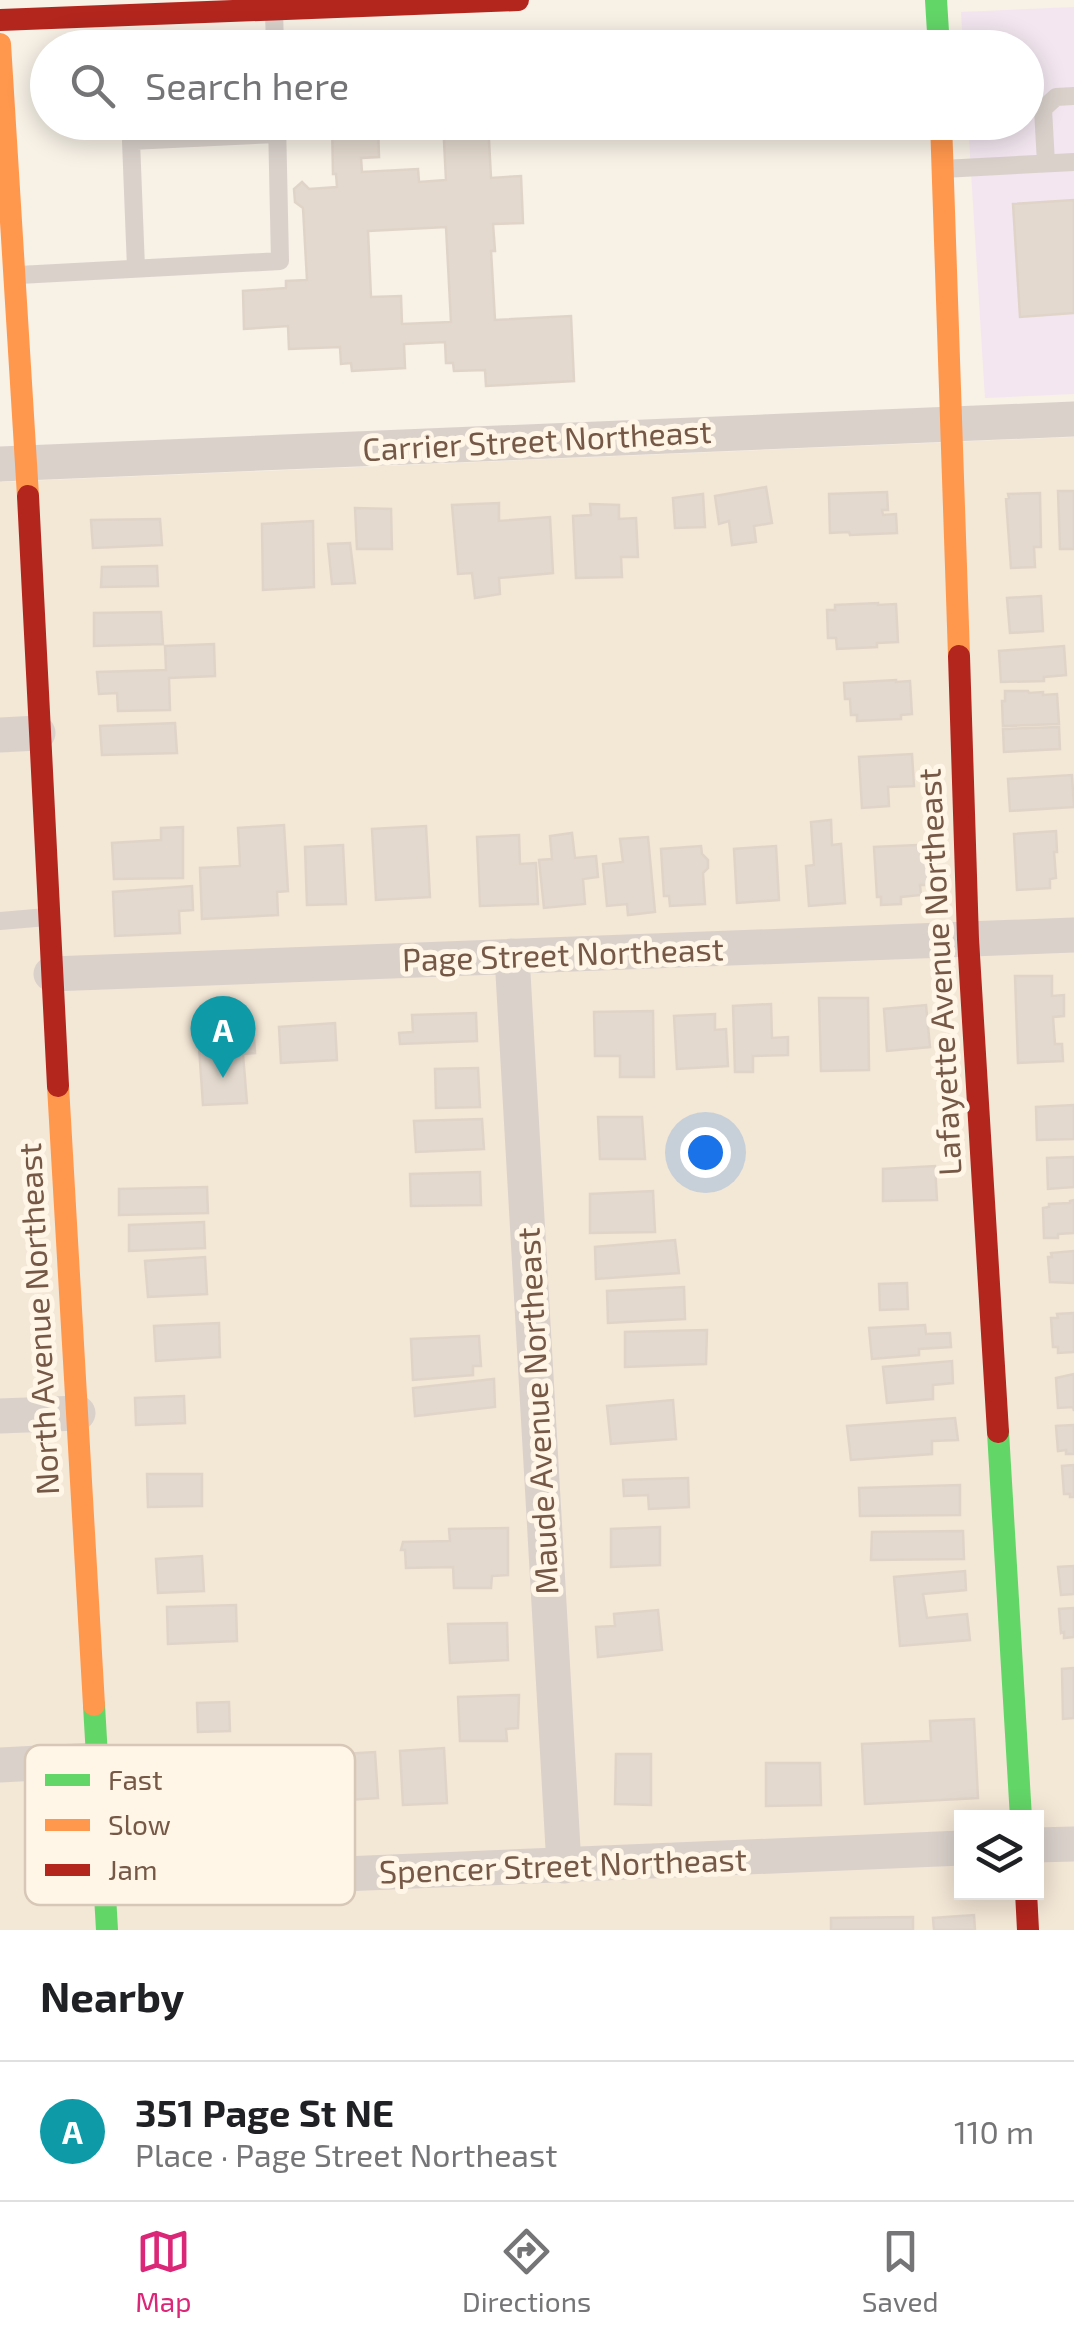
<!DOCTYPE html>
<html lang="en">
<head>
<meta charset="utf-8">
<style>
  :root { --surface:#fff; --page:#f6f6f6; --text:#202124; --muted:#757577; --line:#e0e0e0; --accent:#db2777 }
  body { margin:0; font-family:"Exo 2",sans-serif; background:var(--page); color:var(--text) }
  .controls { position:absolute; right:30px; bottom:30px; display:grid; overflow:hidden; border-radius:0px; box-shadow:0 5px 25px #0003 }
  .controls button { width:90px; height:90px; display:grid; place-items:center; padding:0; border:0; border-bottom:2px solid var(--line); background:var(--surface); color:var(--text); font:50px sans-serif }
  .you { position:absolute; left:705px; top:1152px; width:35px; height:35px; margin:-25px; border:8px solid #fff; border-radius:50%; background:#1a73e8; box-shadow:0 0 0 15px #1a73e833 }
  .badge { display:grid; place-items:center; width:65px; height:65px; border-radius:50%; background:var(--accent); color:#fff; font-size:32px; font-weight:700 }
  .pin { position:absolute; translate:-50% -82px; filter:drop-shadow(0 2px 5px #0008) }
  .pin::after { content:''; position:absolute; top:52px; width:35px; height:30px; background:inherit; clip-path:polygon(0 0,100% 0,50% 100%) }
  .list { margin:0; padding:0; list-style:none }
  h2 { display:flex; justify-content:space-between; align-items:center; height:130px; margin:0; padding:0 40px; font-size:42px }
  h2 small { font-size:32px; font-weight:400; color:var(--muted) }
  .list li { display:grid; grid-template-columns:65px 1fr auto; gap:30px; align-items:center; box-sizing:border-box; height:140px; padding:0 40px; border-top:2px solid var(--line) }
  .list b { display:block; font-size:38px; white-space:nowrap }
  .list p { margin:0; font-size:32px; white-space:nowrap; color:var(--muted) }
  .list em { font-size:32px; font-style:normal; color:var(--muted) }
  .icon { flex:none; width:55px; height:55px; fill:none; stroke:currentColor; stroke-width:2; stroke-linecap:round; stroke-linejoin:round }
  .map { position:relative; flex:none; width:1074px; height:1930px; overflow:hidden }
  .search { position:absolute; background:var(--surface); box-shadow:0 5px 25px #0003; left:30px; right:30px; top:30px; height:110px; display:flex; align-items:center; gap:25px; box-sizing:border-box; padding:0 35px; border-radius:55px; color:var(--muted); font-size:38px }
  .sheet { height:270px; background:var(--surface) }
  nav { display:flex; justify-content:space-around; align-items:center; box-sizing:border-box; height:140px; border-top:2px solid var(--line); background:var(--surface); font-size:28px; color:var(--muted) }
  nav a { display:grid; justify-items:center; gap:5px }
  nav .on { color:var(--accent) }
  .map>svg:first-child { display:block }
</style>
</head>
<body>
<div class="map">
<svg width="1074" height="1930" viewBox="0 0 1074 1930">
  <rect width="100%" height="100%" fill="#f7f1e6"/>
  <path fill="#f3e7d6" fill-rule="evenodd" d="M1074 437V1930H0V464L2 482ZM962 1818H1036V1892H962Z"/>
  <path fill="#f3e6f0" d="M1074 7V394L985 398 968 123 1026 122V48L963 47 961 12Z"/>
  <path fill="#e3d9ce" stroke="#e0d4c9" stroke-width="2.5" fill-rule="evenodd" d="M332 122H378L379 157 361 158 362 172 418 169 419 182 446 180 443 122H488L491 178 521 176 523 223 493 224 495 251H491L495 320 571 316 574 381 486 386 485 370 454 371 453 363H446L445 342 404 344 405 368 352 371 351 363 341 364 340 347 289 349 288 326 244 329 243 291 286 288V281L307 280 303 208 295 202 294 189 302 182 309 189 337 187 336 174H333ZM446 227 451 322 402 324 401 296 371 297 368 231Z
    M1074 200V313L1020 317 1013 204Z
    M766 487 772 523 754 526 756 542 732 545 729 521 719 524 715 496Z
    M1058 491H1074V549H1060Z
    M887 492 888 510H882L883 515 896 514 897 533 850 535 849 532 830 533 829 494Z
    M1040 493 1041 547H1034L1035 567 1011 568 1006 499 1009 498 1008 494Z
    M703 494 705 527 675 528 673 498Z
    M499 503V521L550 517 553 573 499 578 500 594 475 598 472 573 458 574 452 505Z
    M590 504 619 505V519L636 518 638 557H621L622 577 576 578 573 516 591 515Z
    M355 508 391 509 392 549H357Z
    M160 519 162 545 93 548 91 520Z
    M313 521 314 587 263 590 262 524Z
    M350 543 355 583 332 584 328 544Z
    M157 566 158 586 101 587 102 567Z
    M1041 596 1043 631 1010 633 1007 598Z
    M878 603V605L896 604 898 642 877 643V647L837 649 836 638H828L827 610H835V605Z
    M161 612 163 644 94 646V613Z
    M214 644 215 676 169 678 170 710 118 711 117 693 99 694 97 672 166 670 165 646Z
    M1064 646 1066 675 1044 677V681L1001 682 999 651Z
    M896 680V682L910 681 912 714 901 715V719L857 721V715H851L850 699H845L844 683Z
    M1005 691H1028L1029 693 1043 692V695L1057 694 1059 724 1003 726 1002 701H1005Z
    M175 723 177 753 102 755 100 726Z
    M1059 727 1060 749 1004 752 1003 729Z
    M912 754 914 786 888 787 889 806 862 808 859 757Z
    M1072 775 1074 807 1010 811 1008 779Z
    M831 820 832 845 841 844 845 903 809 906 806 866 814 865 811 822Z
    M284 825 288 891 277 892 278 915 202 919 200 868 240 866 238 828Z
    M426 826 430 897 376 900 372 829Z
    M183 827V878L114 879 112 843 161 840V828Z
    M1056 831 1057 852H1054L1056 878 1050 879V888L1017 890 1014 834Z
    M572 833 575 858 596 856 598 877 583 879 585 904 544 908 539 860 552 859 550 836Z
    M519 835 520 864 536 863 538 904 480 906 477 837Z
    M648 837 655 912 628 915 627 904 607 906 603 864 623 862 620 839Z
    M343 845 346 904 307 905 305 847Z
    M917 845 918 850 927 849 928 885H920L921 895 901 897V904L881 905V897H877L874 847Z
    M701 846 702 854 708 860V868L703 873 705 904 670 906 669 896H664L661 849Z
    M776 846 779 900 737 903 734 849Z
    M192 886 193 910 179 911 180 933 115 936 113 892Z
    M1015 976H1052V996L1064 995V1016L1053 1017 1055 1044H1062L1063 1061 1018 1063Z
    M819 998H868L869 1070 821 1071Z
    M771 1004 772 1038 788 1037V1055L753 1056V1072H735L733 1006Z
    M926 1005 930 1047 887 1051 884 1009Z
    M653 1011 654 1077H620V1056H595L594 1012Z
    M476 1013 477 1041 400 1044 399 1033 413 1032 412 1015Z
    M715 1014V1030L726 1029 728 1066 677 1069 674 1016Z
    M253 1021 255 1053 243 1054 247 1103 203 1105 198 1032 217 1031V1022Z
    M335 1023 337 1060 281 1063 279 1027Z
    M478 1068 480 1107 436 1108 435 1069Z
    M1074 1105V1139L1037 1140 1036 1107Z
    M598 1117H642L645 1159H600Z
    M482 1119 484 1149 416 1152 414 1121Z
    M1074 1157V1187L1048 1189 1047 1158Z
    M935 1166 937 1200 883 1201V1169Z
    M480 1172 481 1205 411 1206 410 1174Z
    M207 1187 208 1213 119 1215V1189Z
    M653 1191 655 1232 590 1233V1194Z
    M1074 1200V1233L1058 1234V1238H1044L1043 1208 1049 1207V1204L1070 1203V1201Z
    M204 1222 205 1248 129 1251V1225Z
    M675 1240 679 1273 596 1279 595 1247Z
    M1074 1251V1283L1050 1282 1048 1257H1052L1051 1253Z
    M205 1257 207 1294 148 1297 145 1261Z
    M907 1283 908 1309 880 1310 879 1284Z
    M684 1287 685 1319 608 1323 607 1291Z
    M1074 1313V1352L1058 1353V1347H1053L1051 1318H1058L1057 1314Z
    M219 1323 220 1357 156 1361 154 1326Z
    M925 1325 926 1334 950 1333 951 1347 919 1349V1355L872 1359 869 1328Z
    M707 1330 706 1364 625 1367V1332Z
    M479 1336 481 1366H473V1375L413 1380 411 1339Z
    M952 1361 953 1383 933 1385V1399L887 1403 883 1367Z
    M1074 1374V1411L1073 1407 1058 1408 1056 1378Z
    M494 1379 495 1407 415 1416 413 1388Z
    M184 1396 185 1423 136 1425 135 1398Z
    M673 1400 676 1439 611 1444 607 1406Z
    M955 1418 958 1440 932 1441V1454L851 1460 847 1426Z
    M1074 1425V1454H1066V1450L1058 1451 1056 1426Z
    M1074 1465V1497H1070V1494H1064L1062 1466Z
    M147 1474H202V1506L148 1507Z
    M688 1478 689 1507 649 1509 648 1495 624 1496 623 1480Z
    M960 1485V1515L860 1516 859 1488Z
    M660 1527V1565L611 1567V1529Z
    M508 1528V1575L492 1576 491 1588H454L453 1567 406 1568 405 1550H401L403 1542 450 1541 449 1529Z
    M963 1531 964 1559 871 1560 872 1532Z
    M202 1556 204 1591 158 1593 156 1559Z
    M1074 1566V1594L1061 1595 1058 1567Z
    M965 1571 966 1590 923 1594 927 1618 967 1614 970 1640 900 1646 894 1577Z
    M236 1605 237 1641 168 1644 167 1607Z
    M1074 1608V1637L1064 1638V1632L1061 1633 1059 1609Z
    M658 1610 662 1650 598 1657 596 1627 615 1626 614 1614Z
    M507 1623 508 1660 450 1663 448 1624Z
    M1074 1668V1718L1063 1719 1062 1669Z
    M519 1695 518 1728 506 1729 507 1741H460L458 1697Z
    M229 1702 230 1731 198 1732 197 1703Z
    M974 1719 978 1798 865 1804 862 1744 931 1741 930 1721Z
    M444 1748 447 1803 403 1805 400 1751Z
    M375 1752 378 1798 331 1801 328 1755Z
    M616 1754H651V1805L615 1804Z
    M766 1763H820L821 1805 766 1806Z
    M974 1915 975 1930H934L933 1918Z
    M913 1917V1930H831V1918Z"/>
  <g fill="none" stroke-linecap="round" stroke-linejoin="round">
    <path stroke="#dad1cb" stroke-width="18" d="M274 10 275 48
      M1046 163 1043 109 1056 97 1074 96
      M943 169 1074 162
      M136 268 131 141 277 134
      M19 275 280 261 277 122
      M0 921 47 917"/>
    <path stroke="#dad1cb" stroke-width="35" d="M0 464 1074 419
      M0 735 38 733
      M512 956 564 1866
      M51 974 1074 935
      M0 1416 78 1413
      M0 1765 95 1760
      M1036 1845 1074 1844
      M105 1884 962 1848"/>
    <path stroke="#63d668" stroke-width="22" d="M936 0 939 48
      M998 1432 1021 1818
      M94 1705 107 1930"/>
    <path stroke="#ff974d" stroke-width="22" d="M0 44 28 496
      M941 122 959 656
      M58 1086 94 1705"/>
    <path stroke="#b3261e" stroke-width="22" d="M0 20 518 0
      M28 496 58 1086
      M959 656 968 939 998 1432
      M1026 1892 1028 1930"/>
  </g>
  <g text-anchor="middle" stroke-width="10" stroke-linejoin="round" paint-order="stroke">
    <g font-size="32" fill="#755846" stroke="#fff6e8">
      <text transform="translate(537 441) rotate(-3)" y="11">Carrier Street Northeast</text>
      <text transform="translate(563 955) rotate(-2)" y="11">Page Street Northeast</text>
      <text transform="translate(940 972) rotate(-93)" y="11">Lafayette Avenue Northeast</text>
      <text transform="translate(39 1319) rotate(-93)" y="11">North Avenue Northeast</text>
      <text transform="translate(538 1411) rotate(-93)" y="11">Maude Avenue Northeast</text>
      <text transform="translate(563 1866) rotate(-2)" y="11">Spencer Street Northeast</text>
    </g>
  </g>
  <rect x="25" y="1745" width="330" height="160" rx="15" fill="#fff6e8" stroke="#d6c7b7" stroke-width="2.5"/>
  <rect x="45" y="1774" width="45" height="12" fill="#63d668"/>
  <rect x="45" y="1819" width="45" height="12" fill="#ff974d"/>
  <rect x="45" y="1864" width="45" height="12" fill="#b3261e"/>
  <g font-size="28" fill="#755846">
    <text x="108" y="1790">Fast</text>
    <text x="108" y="1835">Slow</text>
    <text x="108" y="1880">Jam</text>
  </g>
</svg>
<div class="controls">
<button><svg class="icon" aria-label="layers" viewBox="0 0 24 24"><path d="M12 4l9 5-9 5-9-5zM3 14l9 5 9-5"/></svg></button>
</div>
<div class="you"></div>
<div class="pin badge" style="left:223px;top:1078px;background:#0f9aa8">A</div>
<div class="search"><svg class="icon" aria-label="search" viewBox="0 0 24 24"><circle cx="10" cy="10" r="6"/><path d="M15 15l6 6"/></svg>Search here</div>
</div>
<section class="sheet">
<h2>Nearby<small></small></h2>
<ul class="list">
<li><span class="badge" style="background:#0f9aa8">A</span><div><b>351 Page St NE</b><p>Place · Page Street Northeast</p></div><em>110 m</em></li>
</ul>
</section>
<nav>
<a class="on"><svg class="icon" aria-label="map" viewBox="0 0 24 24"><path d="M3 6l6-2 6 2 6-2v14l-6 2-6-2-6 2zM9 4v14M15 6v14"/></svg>Map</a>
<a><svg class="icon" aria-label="directions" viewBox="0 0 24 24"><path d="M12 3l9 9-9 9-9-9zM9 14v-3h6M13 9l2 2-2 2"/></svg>Directions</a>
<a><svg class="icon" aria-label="saved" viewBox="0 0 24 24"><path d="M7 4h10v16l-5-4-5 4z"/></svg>Saved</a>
</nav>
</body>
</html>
